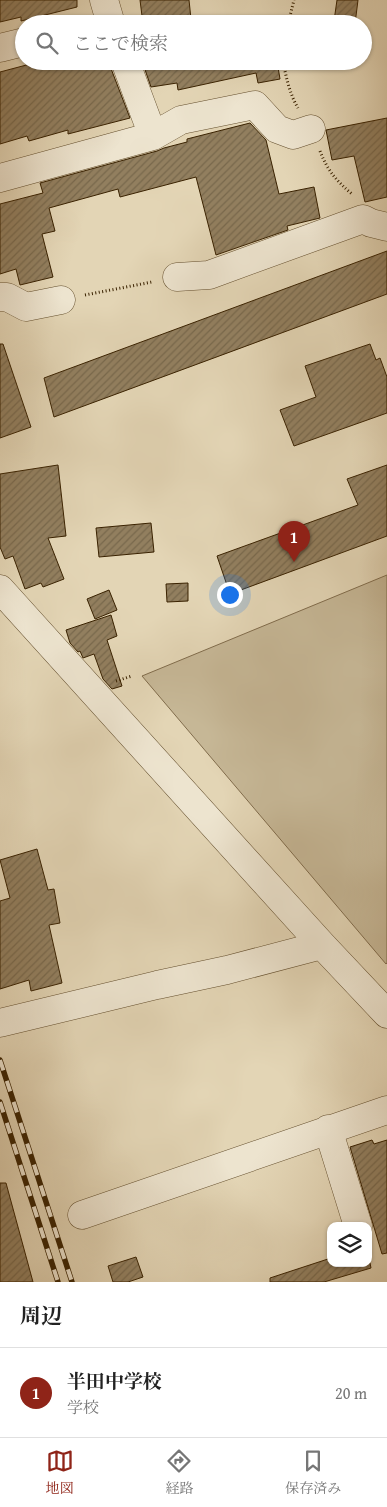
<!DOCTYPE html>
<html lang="ja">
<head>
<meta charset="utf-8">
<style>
  :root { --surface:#fff; --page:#f6f6f6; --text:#222; --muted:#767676; --line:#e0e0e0; --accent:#8f2418 }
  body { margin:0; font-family:"Gentium Book Plus","Noto Serif JP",serif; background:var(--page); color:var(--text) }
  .controls { position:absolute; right:15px; bottom:15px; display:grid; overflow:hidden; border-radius:10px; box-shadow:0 1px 4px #0004 }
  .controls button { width:45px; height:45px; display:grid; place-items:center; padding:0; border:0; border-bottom:1px solid var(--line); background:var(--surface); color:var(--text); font:25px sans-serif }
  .you { position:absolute; left:229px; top:594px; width:18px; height:18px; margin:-12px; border:4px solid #fff; border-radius:50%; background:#1a73e8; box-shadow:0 0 0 8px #1a73e833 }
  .badge { display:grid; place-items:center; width:32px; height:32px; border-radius:50%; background:var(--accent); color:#fff; font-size:16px; font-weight:700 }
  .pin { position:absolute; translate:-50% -41px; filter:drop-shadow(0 1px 2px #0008) }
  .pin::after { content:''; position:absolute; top:26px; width:18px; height:15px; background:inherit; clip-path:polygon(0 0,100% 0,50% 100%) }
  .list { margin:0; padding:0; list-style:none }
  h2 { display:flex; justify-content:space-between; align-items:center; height:65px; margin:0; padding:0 20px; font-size:21px }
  h2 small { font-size:16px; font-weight:400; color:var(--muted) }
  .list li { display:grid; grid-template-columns:32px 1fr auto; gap:15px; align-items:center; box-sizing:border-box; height:90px; padding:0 20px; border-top:1px solid var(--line) }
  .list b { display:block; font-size:19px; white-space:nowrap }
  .list p { margin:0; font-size:16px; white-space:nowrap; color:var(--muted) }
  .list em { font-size:16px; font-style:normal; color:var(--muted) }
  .icon { flex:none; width:28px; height:28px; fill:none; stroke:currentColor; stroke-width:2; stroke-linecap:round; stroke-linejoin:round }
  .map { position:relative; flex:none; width:387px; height:1282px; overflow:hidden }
  .search { position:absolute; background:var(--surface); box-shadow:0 1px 4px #0004; left:15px; right:15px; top:15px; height:55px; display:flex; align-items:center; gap:12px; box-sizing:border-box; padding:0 18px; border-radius:28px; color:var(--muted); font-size:19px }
  .sheet { height:155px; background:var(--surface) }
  nav { display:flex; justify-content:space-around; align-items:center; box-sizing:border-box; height:70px; border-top:1px solid var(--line); background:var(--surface); font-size:14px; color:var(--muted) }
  nav a { display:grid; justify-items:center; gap:2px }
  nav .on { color:var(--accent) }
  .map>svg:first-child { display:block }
</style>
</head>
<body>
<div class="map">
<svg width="387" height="1282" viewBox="0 0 387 1282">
  <defs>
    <pattern id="building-hatch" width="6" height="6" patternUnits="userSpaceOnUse" patternTransform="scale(1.25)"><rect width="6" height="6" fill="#927f5f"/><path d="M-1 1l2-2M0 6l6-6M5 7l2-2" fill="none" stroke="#78684c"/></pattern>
  </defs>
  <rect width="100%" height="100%" fill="#e3d5b5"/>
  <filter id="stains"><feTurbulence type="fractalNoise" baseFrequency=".004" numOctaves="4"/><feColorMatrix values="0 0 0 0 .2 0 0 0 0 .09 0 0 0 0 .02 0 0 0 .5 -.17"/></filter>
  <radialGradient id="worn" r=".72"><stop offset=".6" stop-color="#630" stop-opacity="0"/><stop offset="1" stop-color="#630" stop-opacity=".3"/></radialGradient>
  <path fill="#c6b796" stroke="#806c4c" d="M387 575V963L386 964 142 676Z"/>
  <path fill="url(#building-hatch)" stroke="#3a2201" d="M0 0H77V7L21 21V17L0 22Z
    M140 0H189L191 19 181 20 182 24H143Z
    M337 0H358L355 24 334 21Z
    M51 61H110V66L130 118 68 134V130L29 141 27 136 0 144V72L34 63 35 66Z
    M142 61H277L280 79 258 83 256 73 178 90 177 83 151 87Z
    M387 118V197L365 202 354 156 332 160 326 130Z
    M250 123 266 140 279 194 314 187 320 218 287 226 288 230 216 255 196 177 120 197 118 189 49 208 55 231 42 234 53 277 20 285 16 269 0 274V204L43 193 40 183 157 151 164 148 187 142V139Z
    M387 251V294L54 417 44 378Z
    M0 344H3L31 427 0 438Z
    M370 344 376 360 380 358 387 377V413L294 446 280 410 316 397 305 366Z
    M58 465 66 536 48 538 64 579 43 587 41 583 25 589 13 556 5 559 0 547V474Z
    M387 465V536L230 594 217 556 358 505 347 479Z
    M151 523 154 552 99 557 96 528Z
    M188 583V601L167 602 166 584Z
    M109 590 117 610 95 619 87 599Z
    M111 615 117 636 107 640 122 686 112 689 103 679 94 654 83 658 80 651 78 652 70 643 66 630Z
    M37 849 48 890 54 889 60 923 49 925 62 983 31 991 29 980 0 989V901L10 898 0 860Z
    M372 1140 374 1144 387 1140V1253L382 1254 350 1147Z
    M0 1183H6L33 1282H0Z
    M136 1257 143 1277 128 1282H113L108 1266Z
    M331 1258V1263H370L371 1268 324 1282H270V1278Z"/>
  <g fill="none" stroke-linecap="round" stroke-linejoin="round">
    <g stroke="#644f2e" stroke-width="29">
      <path id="minor" d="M104 0 111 24
        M0 48 24 42
        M125 61 153 136
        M0 178 153 136 181 120 255 105 277 129 293 135 311 129
        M177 277 209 275 363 219 371 223 387 227
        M0 297H7L26 307 61 300
        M0 589 322 945 387 1014
        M0 1023 157 985 227 970 322 945
        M328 1129 358 1226
        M82 1215 387 1110"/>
    </g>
    <path stroke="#3a2201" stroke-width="3" stroke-dasharray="1 2.5" stroke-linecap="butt" d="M288 24 294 0
      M283 61C286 77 290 95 298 108
      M320 151C328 172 337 181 353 195
      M85 295 152 282
      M116 681 132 676"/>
    <use href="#minor" stroke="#ede4cf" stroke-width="28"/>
    <g stroke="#3a2201" stroke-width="5.5">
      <path id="rail" d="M0 1060 72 1282
        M0 1102 58 1282"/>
    </g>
    <use href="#rail" stroke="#ede4cf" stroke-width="4" stroke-dasharray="11" stroke-linecap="butt"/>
  </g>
  <rect width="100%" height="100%" filter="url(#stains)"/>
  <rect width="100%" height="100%" fill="url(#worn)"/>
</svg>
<div class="controls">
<button><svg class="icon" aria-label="layers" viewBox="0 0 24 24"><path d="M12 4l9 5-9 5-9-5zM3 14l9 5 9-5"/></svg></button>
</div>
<div class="you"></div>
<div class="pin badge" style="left:294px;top:562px">1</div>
<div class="search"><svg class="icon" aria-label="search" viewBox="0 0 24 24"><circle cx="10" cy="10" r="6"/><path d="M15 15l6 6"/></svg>ここで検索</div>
</div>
<section class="sheet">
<h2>周辺<small></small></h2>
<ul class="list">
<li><span class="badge">1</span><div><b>半田中学校</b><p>学校</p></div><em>20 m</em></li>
</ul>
</section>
<nav>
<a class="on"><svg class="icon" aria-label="map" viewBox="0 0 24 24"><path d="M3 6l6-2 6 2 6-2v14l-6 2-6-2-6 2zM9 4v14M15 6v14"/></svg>地図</a>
<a><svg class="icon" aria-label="directions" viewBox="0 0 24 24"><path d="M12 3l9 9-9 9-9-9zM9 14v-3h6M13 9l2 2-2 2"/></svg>経路</a>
<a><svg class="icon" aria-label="saved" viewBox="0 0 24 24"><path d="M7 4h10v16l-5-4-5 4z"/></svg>保存済み</a>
</nav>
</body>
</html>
